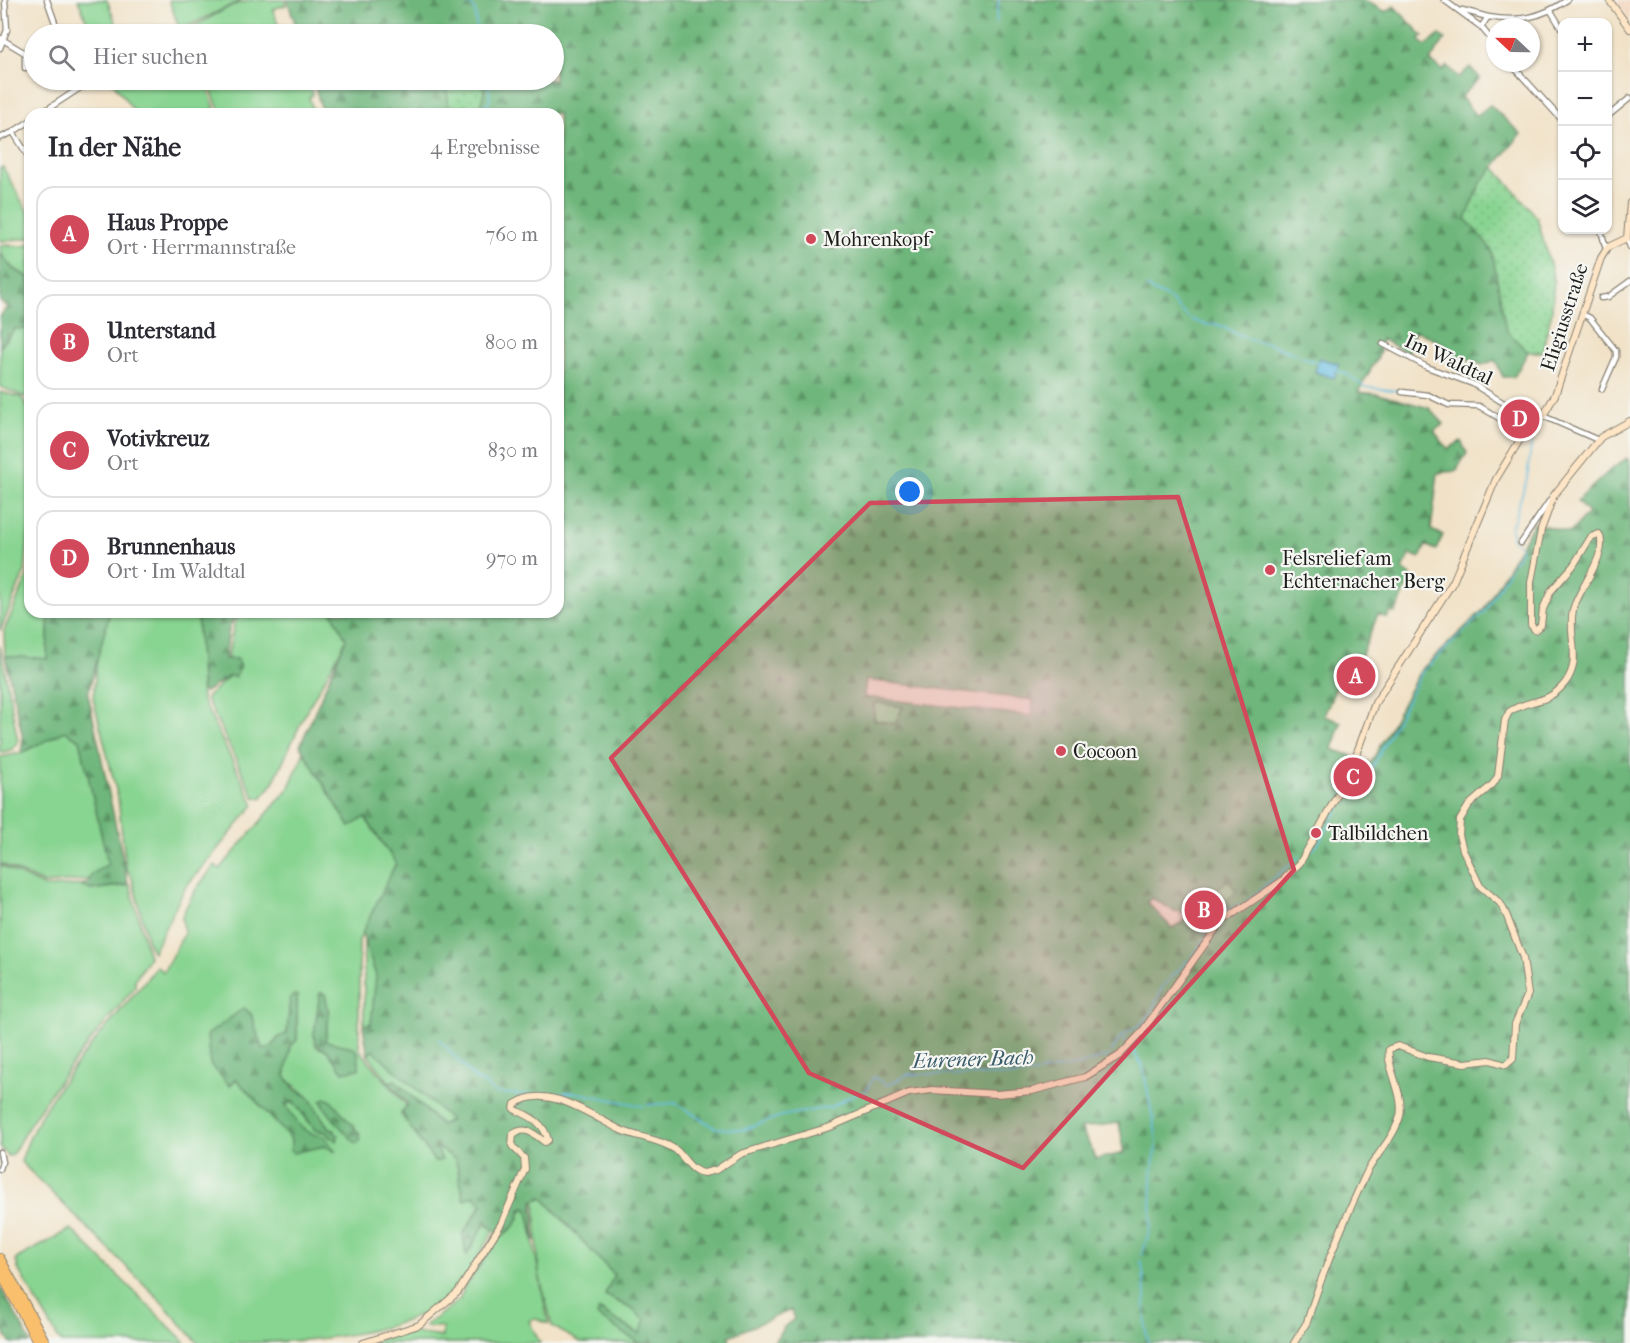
<!DOCTYPE html>
<html lang="de">
<head>
<meta charset="utf-8">
<style>
  :root { --surface:#fff; --page:#f7f7f7; --text:#2b2b33; --muted:#7c7c81; --line:#e1e1e2; --accent:#d1495b }
  body { margin:0; font-family:"IM FELL French Canon",serif; background:var(--page); color:var(--text) }
  .controls { position:absolute; right:18px; top:18px; display:grid; overflow:hidden; border-radius:12px; box-shadow:0 2px 4px #0004 }
  .controls button { width:54px; height:54px; display:grid; place-items:center; padding:0; border:0; border-bottom:2px solid var(--line); background:var(--surface); color:var(--text); font:30px sans-serif }
  .compass { position:absolute; left:1486px; top:18px; width:54px; height:54px; border-radius:50%; background:var(--surface); box-shadow:0 2px 4px #0004; rotate:292deg }
  .you { position:absolute; left:910px; top:492px; width:21px; height:21px; margin:-15px; border:4px solid #fff; border-radius:50%; background:#1a73e8; box-shadow:0 0 0 9px #1a73e833 }
  .badge { display:grid; place-items:center; width:39px; height:39px; border-radius:50%; background:var(--accent); color:#fff; font-size:20px; font-weight:700 }
  .pin { position:absolute; translate:-50% -50%; border:3px solid #fff; box-shadow:0 2px 6px #0006 }
  .list { margin:0; padding:0; list-style:none }
  h2 { display:flex; justify-content:space-between; align-items:center; height:78px; margin:0; padding:0 24px; font-size:26px }
  h2 small { font-size:20px; font-weight:400; color:var(--muted) }
  .list li { display:grid; grid-template-columns:39px 1fr auto; gap:18px; align-items:center; box-sizing:border-box; height:96px; margin:0 12px 12px; padding:0 12px; border:2px solid var(--line); border-radius:18px }
  .list b { display:block; font-size:22px; white-space:nowrap }
  .list p { margin:0; font-size:20px; white-space:nowrap; color:var(--muted) }
  .list em { font-size:20px; font-style:normal; color:var(--muted) }
  .icon { flex:none; width:33px; height:33px; fill:none; stroke:currentColor; stroke-width:2; stroke-linecap:round; stroke-linejoin:round }
  .map { position:relative; flex:none; width:1630px; height:1343px; overflow:hidden }
  .search { position:absolute; background:var(--surface); box-shadow:0 2px 4px #0004; left:24px; top:24px; width:540px; height:66px; display:flex; align-items:center; gap:15px; box-sizing:border-box; padding:0 21px; border-radius:33px; color:var(--muted); font-size:22px }
  .panel { position:absolute; background:var(--surface); box-shadow:0 2px 4px #0004; left:24px; top:108px; width:540px; height:510px; border-radius:18px }
  .map>svg:first-child { display:block }
</style>
</head>
<body>
<div class="map">
<svg width="1630" height="1343" viewBox="0 0 1630 1343">
  <defs>
    <pattern id="forest-firs" width="22" height="20" patternUnits="userSpaceOnUse" patternTransform="scale(1.5)"><rect width="22" height="20" fill="#6eb67b"/><path d="M5 1l3.5 6h-7zM16 11l3.5 6h-7z" fill="#5a9364"/></pattern>
    <pattern id="park-tufts" width="24" height="20" patternUnits="userSpaceOnUse" patternTransform="scale(1.5)"><rect width="24" height="20" fill="#88d491"/><path d="M3 7l-1-3M5 7V3M7 7l1-3M15 17l-1-3M17 17v-4M19 17l1-3" fill="none" stroke="#75b57c"/></pattern>
    <pattern id="garden-dots" width="8" height="8" patternUnits="userSpaceOnUse" patternTransform="scale(1.5)"><rect width="8" height="8" fill="#88d491"/><path d="M2 2h.1M6 6h.1" fill="none" stroke="#75b57c" stroke-width="1.8" stroke-linecap="round"/></pattern>
    <pattern id="water-ripples" width="26" height="14" patternUnits="userSpaceOnUse" patternTransform="scale(1.5)"><rect width="26" height="14" fill="#65bde2"/><path d="M2 4q2-2 4 0t4 0M15 11q2-2 4 0t4 0" fill="none" stroke="#57a2c1"/></pattern>
  </defs>
  <rect width="100%" height="100%" fill="#f6f6f2"/>
  <filter id="ink" filterUnits="userSpaceOnUse"><feTurbulence type="fractalNoise" baseFrequency=".0167" numOctaves="2"/><feDisplacementMap in="SourceGraphic" scale="12" xChannelSelector="R" yChannelSelector="G"/><feConvolveMatrix kernelMatrix="1 2 1 2 8 2 1 2 1" color-interpolation-filters="sRGB"/></filter>
  <filter id="wash" filterUnits="userSpaceOnUse"><feTurbulence type="fractalNoise" baseFrequency=".008" numOctaves="4" result="noise"/><feDisplacementMap in="SourceGraphic" scale="24" xChannelSelector="R" yChannelSelector="G"/><feGaussianBlur stdDeviation="1.35" result="paint"/><feColorMatrix in="noise" values="0 0 0 0 0 0 0 0 0 0 0 0 0 0 0 0 0 1.4 0 .05"/><feComposite in="paint" operator="in"/></filter>
  <g filter="url(#wash)">
    <rect width="100%" height="100%" fill="#f1e2c7"/>
    <path fill="#f2d5bd" d="M1616 0H1630V21Z"/>
    <path fill="#88d491" stroke="#527856" stroke-width="1.5" fill-rule="evenodd" d="M78 0H107L120 34H92Z
      M169 0H242L180 30Z
      M250 0H285L286 5 273 9 281 34H190L189 29 231 6Z
      M111 80H204L215 108 205 114H136Z
      M207 80H309L313 95 309 97 314 114H221Z
      M3 167 30 216V238L0 241V168Z
      M30 243V278C17 271 0 262 0 245L25 246Z
      M15 329H30V403L26 397 0 387V347Z
      M0 392 21 397 30 410V521L25 571 0 631Z
      M30 561V612H49L47 659 5 656 4 631 28 575Z
      M110 612H197L202 699 254 805 185 888 153 952 149 946 132 878 126 869 118 798 93 698 98 650Z
      M241 612H332L347 639 306 712 272 785 261 798 254 797 206 698 229 676 237 659H227L234 625Z
      M0 646 18 741 13 749 0 753Z
      M873 702 904 707 895 724 874 720Z
      M65 731 80 739 109 864 88 880 44 884 0 863V757L21 753Z
      M304 752 350 827 364 816 396 863 359 941V1049L407 1106 401 1114 435 1162 441 1159 435 1145 456 1160 464 1200 474 1195 482 1204 463 1234 466 1255 485 1223 494 1230C481 1251 470 1274 455 1293 401 1343 275 1343 198 1343L158 1298 21 1162C39 1094 114 1022 157 966L163 972 184 934 182 917 186 907 196 889 215 865 220 869 288 789ZM320 993 325 994 329 1015 325 1041 345 1047 359 1068 343 1072 327 1050 319 1048 314 1034ZM297 996V1040L291 1046 285 1076C292 1086 305 1092 310 1099 318 1110 322 1125 335 1130L329 1137 326 1132 316 1131 293 1101 286 1105C295 1121 304 1136 324 1136L335 1151 325 1146 291 1150V1139L236 1079 251 1014 262 1049 272 1047 287 1034 290 999Z
      M0 865 45 887 81 885 91 890 130 885 149 957 135 980V987C90 1041 45 1093 12 1155L8 1156 0 1147Z
      M364 941 377 976 371 1023 364 1026Z
      M373 1050 451 1120 441 1125 395 1080 389 1082 368 1055Z
      M542 1197 614 1275 605 1295 632 1309 645 1320 640 1335 600 1310 639 1343H581L552 1326 539 1274 535 1200Z
      M528 1207C534 1246 540 1285 549 1324L534 1318 529 1321 540 1343H368L405 1331 442 1337V1327H425L426 1324 436 1318 460 1299 464 1287 501 1236C515 1229 514 1213 528 1207Z
      M71 1229 186 1343H61L18 1269 16 1259Z"/>
    <path fill="url(#forest-firs)" stroke="#45694c" stroke-width="1.5" fill-rule="evenodd" d="M287 0H1364L1386 12 1394 6 1423 36 1419 39 1425 46 1440 35 1445 39 1430 61 1443 70 1448 66 1458 78 1470 67 1480 78 1461 97 1476 116 1490 105 1521 134 1481 183 1466 219 1492 250 1506 330 1528 352 1514 377H1503L1495 360 1482 365 1442 349 1444 344 1415 330 1408 353 1381 339 1380 353 1358 392 1378 394 1429 408 1444 424 1434 431 1448 449 1461 441 1467 453 1456 471 1438 473 1431 530 1443 535 1436 550 1426 545 1420 558 1410 554 1403 569 1412 577 1395 613 1390 612 1387 618 1378 614 1360 659 1349 655 1324 716 1341 722 1332 749 1371 763 1420 671 1484 609 1534 523 1570 533 1588 513 1577 501 1609 471 1627 458 1630 464V1343H773L784 1327 794 1319 791 1310 729 1336 730 1343H639L597 1316 599 1310 640 1334 645 1320 632 1309 605 1295 614 1275 542 1197 533 1201 535 1241 527 1207 520 1210C520 1225 511 1228 501 1237 491 1246 483 1262 475 1273L473 1272 497 1232 485 1224 466 1256 463 1234 482 1205 474 1195 464 1200 456 1160 436 1146 442 1160 435 1162 401 1114 408 1104 389 1082 395 1080 441 1125 451 1120 373 1050 368 1055 363 1026 371 1023 376 976 362 933 396 863 365 817 350 827 300 746 346 639 332 612H558V114L479 113 484 91 482 80H554V34H299ZM866 680 1033 700 1032 716 864 697ZM874 702 903 707 895 724 874 720ZM1152 898 1174 911 1190 913 1192 916 1172 928 1147 902ZM1119 1123 1125 1153 1096 1159 1081 1128Z
      M313 80H446L450 114H323Z
      M0 253 13 269 30 278V329H15L0 347V317L7 307 0 301Z
      M49 612H110L88 694 128 884 91 890 81 885 88 883 92 874 108 864 80 740 65 731 21 753 23 738 5 656 47 659Z
      M197 612H238L229 628 225 659H237L240 667 235 677 229 676 205 692 202 690Z
      M320 993 325 994 329 1015 325 1041 353 1047 358 1053 359 1069 343 1072 327 1050 316 1046 314 1034Z
      M294 995 297 996V1040L291 1046 285 1076 295 1089 309 1097 328 1127 338 1135 336 1141 326 1132 316 1131 293 1101 286 1105C295 1121 304 1136 324 1136L336 1152 325 1146 293 1153 291 1150V1139L236 1079 230 1086 210 1064 207 1035 244 1008 251 1014 262 1049 272 1047 278 1037 287 1034 290 999Z
      M325 1098 332 1101 360 1134V1141L356 1143C347 1135 326 1112 321 1101Z
      M0 1286 31 1343H10L0 1324Z"/>
    <path fill="url(#park-tufts)" stroke="#527856" stroke-width="1.5" d="M1228 880 1237 891 1220 906 1207 897Z"/>
    <path fill="url(#garden-dots)" stroke="#527856" stroke-width="1.5" d="M446 80H482L484 91 479 114H450Z
      M1494 167 1537 217 1554 279 1552 311 1542 352H1528L1506 330 1492 250 1466 219 1481 183Z"/>
    <path fill="url(#water-ripples)" stroke="#406c7f" stroke-width="1.5" d="M1319 358 1339 364 1334 378 1315 372Z"/>
    <g fill="none" stroke-linecap="round" stroke-linejoin="round">
      <path stroke="#65bde2" stroke-width="1.5" d="M455 0C484 6 472 13 478 34
        M996 23 999 0
        M480 114 490 100 488 80
        M1146 287 1168 298 1188 317
        M1190 319 1206 325 1216 324 1253 341 1267 343 1318 363
        M1336 370 1347 374 1364 387 1400 391
        M1324 833 1357 776 1372 768 1422 672 1486 610 1520 551V545L1513 540 1511 528 1527 479 1533 429
        M1310 850 1315 848 1323 836
        M1247 901 1300 856
        M1220 920 1229 910 1240 905
        M1192 956 1210 933
        M1122 1036 1127 1042
        M439 1039 475 1079 486 1085 494 1093 532 1095
        M1133 1050 1143 1067 1157 1140 1152 1174 1151 1225 1142 1255
        M1112 1051 1121 1036 1140 1025 1149 1016 1163 986 1189 959
        M540 1094 574 1092 643 1106
        M647 1105 675 1103 716 1128 743 1130 781 1116 831 1107 855 1094 866 1092 873 1077 888 1085 909 1074 1017 1076 1080 1065 1110 1055
        M1141 1261C1148 1288 1142 1315 1148 1343"/>
    </g>
  </g>
  <g filter="url(#ink)">
    <g fill="none" stroke-linecap="round" stroke-linejoin="round">
      <g stroke="#867f72" stroke-width="7">
        <path id="street" d="M47 0 59 34
          M1444 0 1481 27 1495 44
          M1462 10 1488 17
          M1551 11 1562 29
          M1481 27 1488 17C1519 22 1541 18 1567 0
          M0 38 25 53V68
          M0 48 7 30 5 0
          M1510 63 1562 120
          M83 80 86 84 93 80
          M40 114 86 84
          M1608 116 1630 98
          M13 132 30 121
          M0 138 13 132 30 159
          M1601 230 1606 249
          M1627 238 1630 247
          M1601 298 1608 297 1630 281
          M1584 315 1590 318 1616 351V357L1602 389
          M1383 344 1427 367 1473 384 1533 421
          M1402 392 1428 395 1449 405 1479 406 1524 433
          M1543 416 1598 440
          M1521 543 1552 497
          M0 1152 2 1162 0 1169"/>
      </g>
      <g stroke="#867f72" stroke-width="8">
        <path id="secondary" d="M1609 0 1630 29
          M363 1343 419 1325 458 1292 501 1224 525 1169 524 1158 512 1146 513 1134C526 1125 535 1135 545 1142L548 1140C544 1122 529 1116 514 1109L515 1104C548 1081 594 1118 623 1131 641 1138 660 1139 676 1150 685 1158 691 1172 704 1173L716 1170 741 1154 830 1127 909 1093 932 1090 997 1094 1032 1091 1085 1077 1120 1055 1141 1033 1221 922 1282 881 1300 863 1349 774 1375 703 1453 582 1496 479 1524 433 1533 421 1543 416 1555 395 1601 258 1608 247 1627 238 1630 203
          M1294 1343 1307 1322C1322 1273 1343 1223 1365 1176 1374 1156 1394 1139 1400 1116 1405 1095 1385 1064 1389 1049L1398 1046 1428 1057 1465 1063 1490 1060 1506 1065 1513 1059 1515 1024 1528 994 1523 958 1506 914 1500 903 1480 886 1463 850 1459 835 1460 820 1469 805 1493 784 1498 776 1505 720 1509 712C1528 698 1547 706 1565 683 1583 660 1567 635 1573 610 1578 589 1610 553 1599 534L1591 537 1573 566 1551 591 1543 609 1541 625 1535 630 1531 625V582L1541 530 1554 495 1601 437 1630 421"/>
      </g>
      <g stroke="#867f72" stroke-width="10">
        <path id="highway" d="M0 1258 46 1343
          M0 1272 38 1343"/>
      </g>
      <use href="#street" stroke="#fff" stroke-width="4.5"/>
      <use href="#secondary" stroke="#fde5c5" stroke-width="6"/>
      <use href="#highway" stroke="#f9bf6d" stroke-width="8"/>
    </g>
  </g>
  <path fill="#d1495b" fill-opacity="0.2" stroke="#d1495b" stroke-width="4.5" stroke-linejoin="round" d="M1178 497 1294 870 1023 1168 809 1073 611 758 870 503Z"/>
  <g fill="#d1495b" stroke="#f6f6f2" stroke-width="2">
    <circle cx="811" cy="239" r="6"/>
    <circle cx="1270" cy="570" r="6"/>
    <circle cx="1061" cy="751" r="6"/>
    <circle cx="1316" cy="833" r="6"/>
  </g>
  <g text-anchor="middle" stroke-width="4.5" stroke-linejoin="round" paint-order="stroke">
    <g font-size="20" fill="#1c1c1c" stroke="#f6f6f2" text-anchor="start">
      <text x="823" y="246">Mohrenkopf</text>
      <text x="1282" y="565">Felsrelief am<tspan x="1282" dy="23">Echternacher Berg</tspan></text>
      <text x="1073" y="758">Cocoon</text>
      <text x="1328" y="840">Talbildchen</text>
    </g>
    <g font-size="20" fill="#1c1c1c" stroke="#f6f6f2">
      <text transform="translate(1564 317) rotate(-72)" y="7">Eligiusstraße</text>
      <text transform="translate(1449 359) rotate(25)" y="7">Im Waldtal</text>
    </g>
    <g font-size="21" font-style="italic" fill="#395c6b" stroke="#f6f6f2">
      <text transform="translate(973 1059) rotate(-2)" y="7">Eurener Bach</text>
    </g>
  </g>
</svg>
<div class="controls">
<button>+</button>
<button>−</button>
<button><svg class="icon" aria-label="locate" viewBox="0 0 24 24"><circle cx="12" cy="12" r="6"/><path d="M12 2v4M12 18v4M2 12h4M18 12h4"/></svg></button>
<button><svg class="icon" aria-label="layers" viewBox="0 0 24 24"><path d="M12 4l9 5-9 5-9-5zM3 14l9 5 9-5"/></svg></button>
</div>
<svg class="compass" viewBox="-18 -18 36 36"><path d="M0-13l5 13h-10z" fill="#e53935"/><path d="M0 13l5-13h-10z" fill="#7c7c81"/></svg>
<div class="you"></div>
<div class="pin badge" style="left:1356px;top:676px">A</div>
<div class="pin badge" style="left:1204px;top:910px">B</div>
<div class="pin badge" style="left:1353px;top:777px">C</div>
<div class="pin badge" style="left:1520px;top:419px">D</div>
<div class="search"><svg class="icon" aria-label="search" viewBox="0 0 24 24"><circle cx="10" cy="10" r="6"/><path d="M15 15l6 6"/></svg>Hier suchen</div>
<section class="panel">
<h2>In der Nähe<small>4 Ergebnisse</small></h2>
<ul class="list">
<li><span class="badge">A</span><div><b>Haus Proppe</b><p>Ort · Herrmannstraße</p></div><em>760 m</em></li>
<li><span class="badge">B</span><div><b>Unterstand</b><p>Ort</p></div><em>800 m</em></li>
<li><span class="badge">C</span><div><b>Votivkreuz</b><p>Ort</p></div><em>830 m</em></li>
<li><span class="badge">D</span><div><b>Brunnenhaus</b><p>Ort · Im Waldtal</p></div><em>970 m</em></li>
</ul>
</section>
</div>
</body>
</html>
